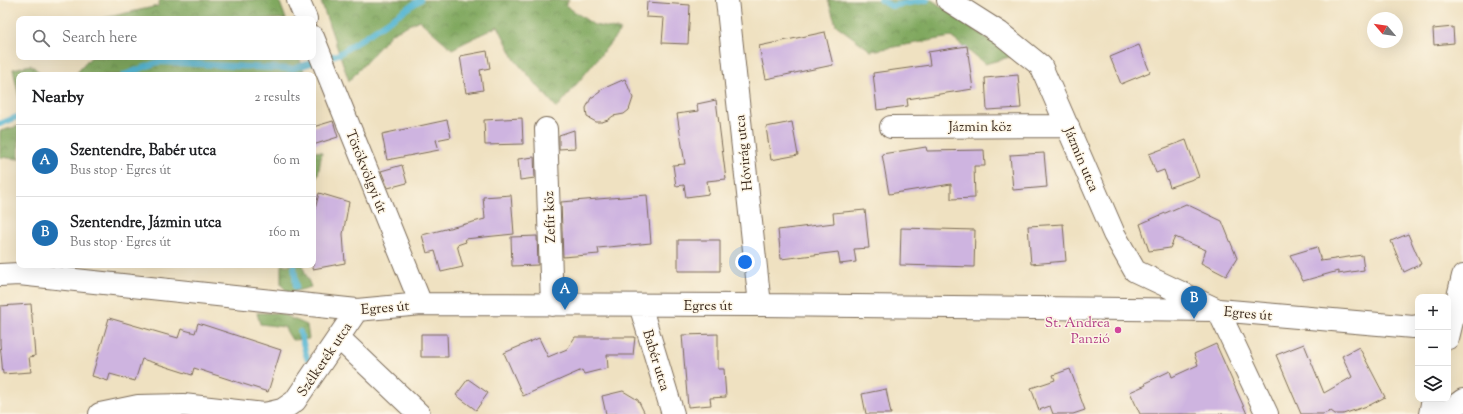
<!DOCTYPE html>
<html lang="en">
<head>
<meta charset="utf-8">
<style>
  :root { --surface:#fff; --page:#f6f6f6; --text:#202124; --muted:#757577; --line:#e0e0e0; --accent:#1f6fb2 }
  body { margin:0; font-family:"Sorts Mill Goudy",serif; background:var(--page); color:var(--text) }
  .controls { position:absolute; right:12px; bottom:12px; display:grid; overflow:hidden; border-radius:8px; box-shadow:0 4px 16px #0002 }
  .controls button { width:36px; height:36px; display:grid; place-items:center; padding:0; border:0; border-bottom:1px solid var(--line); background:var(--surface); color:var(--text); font:20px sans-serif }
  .compass { position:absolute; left:1367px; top:12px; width:36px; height:36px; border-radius:50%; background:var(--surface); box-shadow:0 4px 16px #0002; rotate:299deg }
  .you { position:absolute; left:745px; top:262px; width:14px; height:14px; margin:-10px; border:3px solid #fff; border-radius:50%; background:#1a73e8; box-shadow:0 0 0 6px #1a73e833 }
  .badge { display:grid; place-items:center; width:26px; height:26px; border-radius:50%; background:var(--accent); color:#fff; font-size:13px; font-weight:700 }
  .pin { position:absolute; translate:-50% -33px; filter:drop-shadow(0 1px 2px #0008) }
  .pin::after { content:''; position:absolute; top:21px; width:14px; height:12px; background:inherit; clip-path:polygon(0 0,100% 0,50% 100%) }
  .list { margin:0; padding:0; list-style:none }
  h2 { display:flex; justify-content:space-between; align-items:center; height:52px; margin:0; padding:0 16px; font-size:17px }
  h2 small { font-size:13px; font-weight:400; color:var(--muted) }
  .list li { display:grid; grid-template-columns:26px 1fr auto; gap:12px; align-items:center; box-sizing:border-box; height:72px; padding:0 16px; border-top:1px solid var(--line) }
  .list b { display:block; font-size:15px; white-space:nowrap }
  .list p { margin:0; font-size:13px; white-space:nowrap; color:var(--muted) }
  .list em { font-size:13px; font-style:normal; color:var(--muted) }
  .icon { flex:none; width:22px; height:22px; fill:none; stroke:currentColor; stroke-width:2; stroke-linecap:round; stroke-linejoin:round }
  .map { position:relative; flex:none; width:1463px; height:414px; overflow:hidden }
  .search { position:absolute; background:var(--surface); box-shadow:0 4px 16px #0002; left:16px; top:16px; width:300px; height:44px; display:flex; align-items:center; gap:10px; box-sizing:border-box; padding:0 14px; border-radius:8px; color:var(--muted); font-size:15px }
  .panel { position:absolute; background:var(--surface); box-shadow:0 4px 16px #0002; left:16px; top:72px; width:300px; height:196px; border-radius:8px }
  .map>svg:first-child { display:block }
</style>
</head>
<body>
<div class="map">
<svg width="1463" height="414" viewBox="0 0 1463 414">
  <defs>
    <pattern id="forest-crowns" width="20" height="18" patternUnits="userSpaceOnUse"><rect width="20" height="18" fill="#80a85f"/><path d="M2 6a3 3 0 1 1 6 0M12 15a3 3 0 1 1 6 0" fill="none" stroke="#6a894e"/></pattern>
  </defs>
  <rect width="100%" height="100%" fill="#fcf5e5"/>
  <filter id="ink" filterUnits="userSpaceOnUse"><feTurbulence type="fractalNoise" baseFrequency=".025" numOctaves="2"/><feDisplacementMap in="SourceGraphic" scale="8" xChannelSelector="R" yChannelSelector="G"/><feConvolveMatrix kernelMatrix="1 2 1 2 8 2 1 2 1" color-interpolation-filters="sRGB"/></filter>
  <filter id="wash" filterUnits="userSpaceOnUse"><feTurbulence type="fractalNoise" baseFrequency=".012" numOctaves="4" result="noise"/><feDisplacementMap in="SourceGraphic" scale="16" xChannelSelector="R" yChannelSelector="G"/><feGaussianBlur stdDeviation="0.9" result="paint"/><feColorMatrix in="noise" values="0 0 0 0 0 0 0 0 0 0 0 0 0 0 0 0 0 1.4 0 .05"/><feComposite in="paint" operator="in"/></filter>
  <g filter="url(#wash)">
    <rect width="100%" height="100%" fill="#efe1c1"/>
    <path fill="url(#forest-crowns)" stroke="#5e693e" d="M160 0H279L286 19H99L158 6Z
      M328 0H569L565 5 594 25 621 30 557 108 515 60 498 26 452 49 419 20 392 33 349 81 321 2Z
      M828 0H932L1013 56 985 64 951 37 871 51 836 25Z
      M91 57H299L305 75H75Z
      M31 65 43 75H19V98L13 69Z
      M19 126V159L0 157V131Z
      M313 151 322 152 318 175 313 184Z
      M281 265H302L311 287 289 293 281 285Z
      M257 313H279L307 325 309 339 292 340 284 327 260 324Z"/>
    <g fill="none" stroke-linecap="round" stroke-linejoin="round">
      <path stroke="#54b6d3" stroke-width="6" d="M881 0 891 6 927 0
        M124 75 158 62 292 69 339 54 420 0
        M0 124 19 116
        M294 265 296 287
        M300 332 307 358"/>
    </g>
    <g id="blocks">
      <path fill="#ceb4e0" d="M647 2 690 5 688 44 662 43 664 18 646 17Z
        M1453 27 1454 43 1434 45 1433 29Z
        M825 32 833 65 766 79 759 46Z
        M1139 45 1150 72 1121 84 1110 57Z
        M967 46 973 89 907 99 908 106 877 110 873 73 930 65 928 52Z
        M487 51 490 68 480 70 483 90 466 93 460 56Z
        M1018 75 1021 108 987 110 985 78Z
        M625 79 633 98 629 110 624 114 613 116 608 120 602 122H596L587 117 586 108 591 98 600 92V90Z
        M716 100 726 179 707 181 709 194 686 197 684 185 676 186 673 165 685 164 677 114 698 111 697 104Z
        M522 118 523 144 485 145 484 120Z
        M447 120 451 137 436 140 439 150 387 160 382 134Z
        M333 121 338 137 313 145V127Z
        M792 122 798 155 771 160 766 127Z
        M574 130 575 148 559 149V135Z
        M1186 140 1199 177 1170 187 1164 170 1156 173 1149 154Z
        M926 147 927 151 984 150 985 166H974L975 198 951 199V184L889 194 882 154Z
        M1044 153 1047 187 1013 190 1010 155Z
        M534 157 535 178 520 180 518 159Z
        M402 165 407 183 388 188 381 171Z
        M319 193 349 202 343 234 345 263 313 269V218Z
        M511 195 514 234 465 239 466 242 457 245 463 267 441 272 435 251 427 253 422 235 485 219 483 197Z
        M647 195 651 243 598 248 599 254 563 257 561 202Z
        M1186 204 1222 221 1237 258 1226 276 1201 263 1206 250 1175 237 1170 248 1149 251 1140 224Z
        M865 210 869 248 854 249 856 262 840 264 838 252 781 259 778 230 834 223 833 213Z
        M1063 224 1066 261 1031 264 1028 226Z
        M901 228 975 230 974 267 900 265Z
        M1408 234 1421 264 1404 272 1391 241Z
        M537 236 538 265 512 266 511 237Z
        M678 240H720V271H678Z
        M1317 247 1321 261 1362 255 1364 270 1338 274V271L1303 281 1290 255Z
        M31 304 35 356 29 357 31 372 3 374 0 344V306Z
        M109 318 178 338 181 329 195 333 198 323 281 350 268 392 194 368 192 375 142 359 135 381 110 374 108 381 92 376Z
        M421 334H447L448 357H421Z
        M718 334V369H724L726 397 710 398 711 405 688 407 682 335Z
        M575 337H635L633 355H607L608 368 584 374 582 370 523 396 504 353 539 338 548 357 567 349Z
        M1216 344 1247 414H1140L1130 392 1146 385 1145 383 1170 371 1172 377 1198 365 1194 354Z
        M1304 344 1324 393 1352 377 1342 356 1359 347 1385 397 1370 405 1343 414H1335L1331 411 1323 414H1301L1276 355Z
        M1070 369 1085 410 1073 414H1053L1050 406 1039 410 1031 388 1055 380 1053 375Z
        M468 379 488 393 476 410 456 395Z
        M886 389 891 414H866L862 394Z
        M623 391 638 400 645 414H606L602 396Z"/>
    </g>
  </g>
  <g filter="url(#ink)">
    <use href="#blocks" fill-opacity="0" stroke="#7a6a57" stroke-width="1"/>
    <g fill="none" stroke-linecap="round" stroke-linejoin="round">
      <g stroke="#7a6a57" stroke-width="24">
        <path id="minor" d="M298 0 306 19
          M727 0 760 305
          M948 0 1000 33 1041 66 1114 234 1135 271 1218 310 1267 414
          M313 37 421 304
          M891 127 1068 126
          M546 129 552 305
          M0 275 19 274 357 310 421 304 760 305 1218 310 1413 327 1418 326
          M640 305 673 414
          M339 338 419 414
          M100 414 138 406 183 405 265 414 282 410 295 401 357 310
          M1444 414 1463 400"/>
      </g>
      <g stroke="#7a6a57" stroke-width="24">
        <path id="major" d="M1448 338 1463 276
          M1430 414 1433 399"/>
      </g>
      <use href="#minor" stroke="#fff" stroke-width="22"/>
      <use href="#major" stroke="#fff" stroke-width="22"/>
    </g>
  </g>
  <circle fill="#d1479c" stroke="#fcf5e5" stroke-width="1.5" cx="1118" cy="330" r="4"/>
  <g text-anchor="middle" stroke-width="3" stroke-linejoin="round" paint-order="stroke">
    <g font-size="14" fill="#3b2a1e" stroke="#fcf5e5">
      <text x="980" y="131">Jázmin köz</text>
      <text transform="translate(743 153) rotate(-96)" y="5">Hóvirág utca</text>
      <text transform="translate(1082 159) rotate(67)" y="5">Jázmin utca</text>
      <text transform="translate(367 171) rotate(68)" y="5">Törökvölgyi út</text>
      <text transform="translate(549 217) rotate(-92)" y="5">Zefír köz</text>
      <text x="708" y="310">Egres út</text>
      <text transform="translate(385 307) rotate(-5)" y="5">Egres út</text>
      <text transform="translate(1248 313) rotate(5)" y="5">Egres út</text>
      <text transform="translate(324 359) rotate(-56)" y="5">Szélkerék utca</text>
      <text transform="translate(657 360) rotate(73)" y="5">Babér utca</text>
    </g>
    <g font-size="14" fill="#b23c85" stroke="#fcf5e5" text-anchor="end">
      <text x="1110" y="327">St. Andrea<tspan x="1110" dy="16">Panzió</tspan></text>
    </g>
  </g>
</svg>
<div class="controls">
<button>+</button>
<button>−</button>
<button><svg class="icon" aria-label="layers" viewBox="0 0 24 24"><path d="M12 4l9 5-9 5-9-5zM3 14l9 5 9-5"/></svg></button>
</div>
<svg class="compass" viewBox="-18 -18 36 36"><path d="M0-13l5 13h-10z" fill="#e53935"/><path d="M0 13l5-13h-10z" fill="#757577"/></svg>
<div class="you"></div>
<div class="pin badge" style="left:565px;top:310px">A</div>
<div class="pin badge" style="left:1194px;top:319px">B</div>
<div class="search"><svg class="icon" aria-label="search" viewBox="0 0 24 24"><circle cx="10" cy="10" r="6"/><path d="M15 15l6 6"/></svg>Search here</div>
<section class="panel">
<h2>Nearby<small>2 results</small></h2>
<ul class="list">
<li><span class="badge">A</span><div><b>Szentendre, Babér utca</b><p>Bus stop · Egres út</p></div><em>60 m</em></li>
<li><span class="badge">B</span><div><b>Szentendre, Jázmin utca</b><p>Bus stop · Egres út</p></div><em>160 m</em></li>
</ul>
</section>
</div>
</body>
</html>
